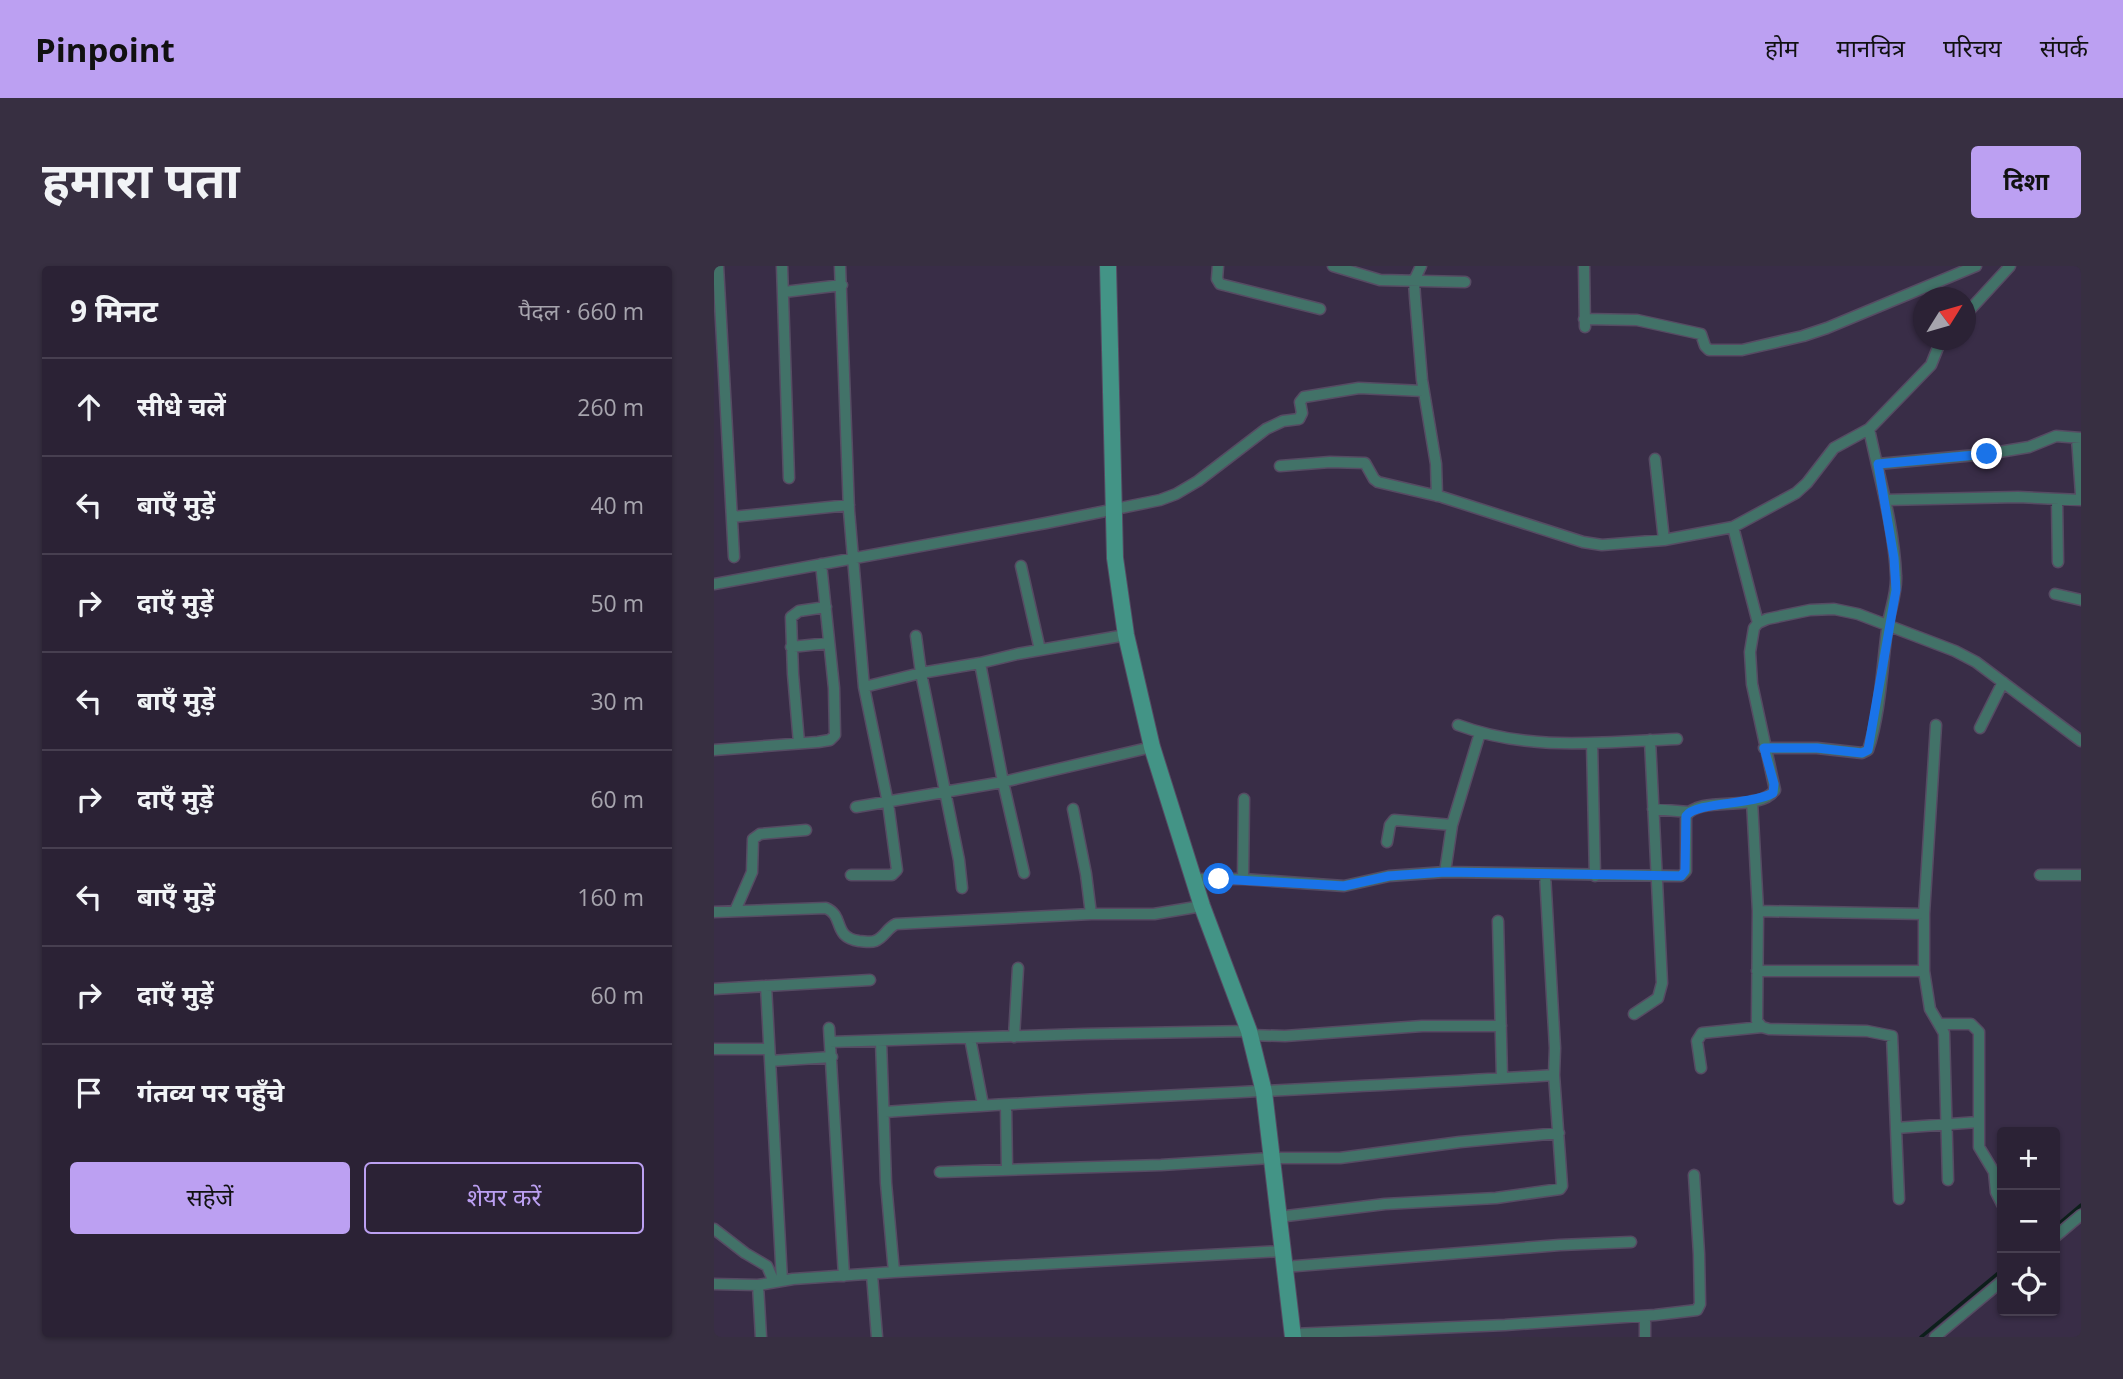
<!DOCTYPE html>
<html lang="hi">
<head>
<meta charset="utf-8">
<style>
  :root { --surface:#2b2235; --page:#372f41; --text:#f1f3f6; --muted:#a6a4ad; --line:#473f50; --accent:#bca0f2 }
  body { margin:0; font-family:"Open Sans","Noto Sans Devanagari",sans-serif; background:var(--page); color:var(--text) }
  .controls { position:absolute; right:21px; bottom:21px; display:grid; overflow:hidden; border-radius:7px; box-shadow:0 2px 5px #0004 }
  .controls button { width:63px; height:63px; display:grid; place-items:center; padding:0; border:0; border-bottom:2px solid var(--line); background:var(--surface); color:var(--text); font:35px sans-serif }
  .compass { position:absolute; left:1199px; top:21px; width:63px; height:63px; border-radius:50%; background:var(--surface); box-shadow:0 2px 5px #0004; rotate:53deg }
  .stop { position:absolute; width:21px; height:21px; margin:-16px; border:5px solid #1a73e8; border-radius:50%; background:#fff }
  .stop.end { background:#1a73e8; border-color:#fff; box-shadow:0 2px 7px #0008 }
  .list { margin:0; padding:0; list-style:none }
  h2 { display:flex; justify-content:space-between; align-items:center; height:91px; margin:0; padding:0 28px; font-size:30px }
  h2 small { font-size:23px; font-weight:400; color:var(--muted) }
  .list li { display:grid; grid-template-columns:46px 1fr auto; gap:21px; align-items:center; box-sizing:border-box; height:98px; padding:0 28px; border-top:2px solid var(--line) }
  .list b { display:block; font-size:26px; white-space:nowrap }
  .list em { font-size:23px; font-style:normal; color:var(--muted) }
  .actions { display:flex; gap:14px; padding:21px 28px }
  .actions a { flex:1; padding:16px 0; border:2px solid var(--accent); border-radius:7px; text-align:center; font-size:24px; color:var(--accent) }
  .actions .main { background:var(--accent); color:#111 }
  .icon { flex:none; width:38px; height:38px; fill:none; stroke:currentColor; stroke-width:2; stroke-linecap:round; stroke-linejoin:round }
  .map { position:relative; flex:none; width:1367px; height:1071px; overflow:hidden; border-radius:7px }
  header { display:flex; align-items:center; gap:42px; box-sizing:border-box; height:98px; padding:0 35px; background:var(--accent); color:#111 }
  header strong { font-size:33px }
  nav { display:flex; gap:38px; margin-inline-start:auto; font-size:24px }
  .intro { display:flex; align-items:center; justify-content:space-between; box-sizing:border-box; height:168px; padding:0 42px }
  h1 { margin:0; font-size:49px }
  .button { padding:18px 32px; border-radius:7px; background:var(--accent); color:#111; font-size:24px; font-weight:700 }
  main { display:flex; gap:42px; padding:0 42px }
  aside { flex:1; background:var(--surface); border-radius:7px; box-shadow:0 2px 5px #0004 }
  .map>svg:first-child { display:block }
</style>
</head>
<body>
<header>
<strong>Pinpoint</strong>
<nav><a>होम</a><a>मानचित्र</a><a>परिचय</a><a>संपर्क</a></nav>
</header>
<div class="intro"><h1>हमारा पता</h1><a class="button">दिशा</a></div>
<main>
<aside>
<h2>9 मिनट<small>पैदल · 660 m</small></h2>
<ul class="list">
<li><svg class="icon" aria-label="ahead" viewBox="0 0 24 24"><path d="M12 20V5M6 11l6-6 6 6"/></svg><div><b>सीधे चलें</b></div><em>260 m</em></li>
<li><svg class="icon" aria-label="left" viewBox="0 0 24 24"><path d="M17 20v-9H6M10 6l-5 5 5 5"/></svg><div><b>बाएँ मुड़ें</b></div><em>40 m</em></li>
<li><svg class="icon" aria-label="right" viewBox="0 0 24 24"><path d="M7 20v-9h11M14 6l5 5-5 5"/></svg><div><b>दाएँ मुड़ें</b></div><em>50 m</em></li>
<li><svg class="icon" aria-label="left" viewBox="0 0 24 24"><path d="M17 20v-9H6M10 6l-5 5 5 5"/></svg><div><b>बाएँ मुड़ें</b></div><em>30 m</em></li>
<li><svg class="icon" aria-label="right" viewBox="0 0 24 24"><path d="M7 20v-9h11M14 6l5 5-5 5"/></svg><div><b>दाएँ मुड़ें</b></div><em>60 m</em></li>
<li><svg class="icon" aria-label="left" viewBox="0 0 24 24"><path d="M17 20v-9H6M10 6l-5 5 5 5"/></svg><div><b>बाएँ मुड़ें</b></div><em>160 m</em></li>
<li><svg class="icon" aria-label="right" viewBox="0 0 24 24"><path d="M7 20v-9h11M14 6l5 5-5 5"/></svg><div><b>दाएँ मुड़ें</b></div><em>60 m</em></li>
<li><svg class="icon" aria-label="arrive" viewBox="0 0 24 24"><path d="M6 21V4h12l-3 4 3 4H6"/></svg><div><b>गंतव्य पर पहुँचे</b></div></li>
</ul>
<div class="actions"><a class="main">सहेजें</a><a>शेयर करें</a></div>
</aside>
<div class="map">
<svg width="1367" height="1071" viewBox="0 0 1367 1071">
  <rect width="100%" height="100%" fill="#392d47"/>
  <g fill="none" stroke-linecap="round" stroke-linejoin="round">
    <path stroke="#0d1f1b" stroke-width="3.5" d="M1341 961 1367 939
      M1207 1071 1288 1004"/>
    <g stroke="#564b63" stroke-width="13">
      <path id="street" d="M4 0 20 291
        M68 0 75 212
        M126 0 135 245 150 421 174 537 183 604 178 609H137
        M504 0 503 13 506 18 606 43
        M619 0 666 14 751 16
        M707 0 700 15 701 31 708 114 722 198 723 230
        M870 0 871 61
        M70 26 128 19
        M1252 48 1296 0
        M870 53 923 54 987 68 991 80 995 84H1028L1089 70 1113 62 1262 0
        M1363 172 1367 228
        M941 193 950 274
        M1164 198 1273 188 1315 181 1342 170 1367 172
        M566 200 616 196 651 197 660 213 664 216 728 231 869 276 888 279 950 274 1019 261 1082 227 1093 217 1120 182 1155 163
        M1171 234 1304 231 1367 234
        M1343 235 1344 296
        M18 251 135 239
        M1019 261 1044 357
        M307 300 326 384
        M0 318 332 257 446 234 462 228 484 215 552 163 569 155 585 153 588 147 586 136 590 131 645 122 709 125
        M1341 328 1367 334
        M202 370 207 407 245 594 248 622
        M77 381 115 377
        M266 397 303 388 412 369
        M150 421 207 407 266 397 289 516 310 607
        M744 459C816 486 889 476 963 473
        M1222 459 1210 648V705L1216 743 1230 767 1234 914
        M1266 462 1289 416
        M85 477 79 408 77 351 85 345 112 341
        M878 477 881 610
        M1050 482H1103L1148 487 1154 484C1167 446 1168 397 1174 357 1177 341 1183 326 1182 310 1180 260 1165 211 1155 163L1217 99 1227 74
        M0 484 104 476 116 474 121 469 120 422 107 298
        M1038 535 1044 645 1043 755 1048 761 1055 763 1153 765 1178 770 1185 933
        M142 541 289 516 438 481
        M359 543 372 608 377 648
        M939 543 975 546
        M673 576 676 559 680 554 738 559
        M731 606 738 559 766 467
        M1326 609H1367
        M480 613H529L630 620 675 610 731 606 967 610 972 605V550C987 528 1043 548 1061 524L1038 418 1036 386 1040 362 1044 357 1053 353 1096 344 1120 343 1144 348 1241 385 1262 396 1367 475
        M529 613 530 533
        M21 645 38 606 39 573 46 568 92 564
        M1044 645 1210 648
        M0 646 112 642C131 650 118 671 145 675 150 675 156 677 161 675 170 672 173 662 182 658L377 648H440L488 640
        M784 655 788 811
        M1043 705H1210
        M52 720 68 1015
        M0 723 156 714
        M920 748 944 732 948 717 936 474
        M1226 758H1257L1265 766V881L1280 906 1282 926 1288 938
        M115 762 130 1010
        M536 769 571 770 708 760H787
        M300 771 304 702
        M256 772 269 839
        M167 775 172 917 180 1006
        M116 776 370 768 535 765
        M0 783H55
        M56 795 118 791
        M987 802 983 775 988 767 1048 761
        M292 839 293 903
        M171 846C394 830 617 824 840 809
        M1182 862 1264 856
        M226 906 447 899 557 892H626L746 876 845 867
        M564 951 671 938 782 932 846 923 848 920 840 809 841 782 831 608
        M0 963 31 987 53 1000 60 1016
        M1341 971 1367 949
        M570 1001 846 979 917 976
        M158 1009 163 1071
        M0 1018 44 1019 79 1013 180 1006 568 985
        M44 1019 47 1071
        M579 1068 791 1059 941 1049 983 1044 986 1038 985 988 980 909
        M931 1071V1050
        M1221 1071 1288 1015"/>
    </g>
    <g stroke="#564b63" stroke-width="18">
      <path id="secondary" d="M394 0 401 292 412 369 438 481 488 640 535 765 550 826 579 1071"/>
    </g>
    <use href="#street" stroke="#427268" stroke-width="10"/>
    <use href="#secondary" stroke="#439486" stroke-width="16"/>
  </g>
  <g fill="none" stroke-linecap="round" stroke-linejoin="round">
    <path stroke="#1a73e8" stroke-width="9" d="M505 613 630 620 675 610 731 606 967 610 971 605 972 550C982 536 1038 539 1059 527L1060 518 1050 482H1103L1148 487 1154 484 1182 324 1180 292 1164 198 1273 188"/>
  </g>
</svg>
<div class="controls">
<button>+</button>
<button>−</button>
<button><svg class="icon" aria-label="locate" viewBox="0 0 24 24"><circle cx="12" cy="12" r="6"/><path d="M12 2v4M12 18v4M2 12h4M18 12h4"/></svg></button>
</div>
<svg class="compass" viewBox="-18 -18 36 36"><path d="M0-13l5 13h-10z" fill="#e53935"/><path d="M0 13l5-13h-10z" fill="#a6a4ad"/></svg>
<div class="stop" style="left:505px;top:613px"></div>
<div class="stop end" style="left:1273px;top:188px"></div>
</div>
</main>
</body>
</html>
